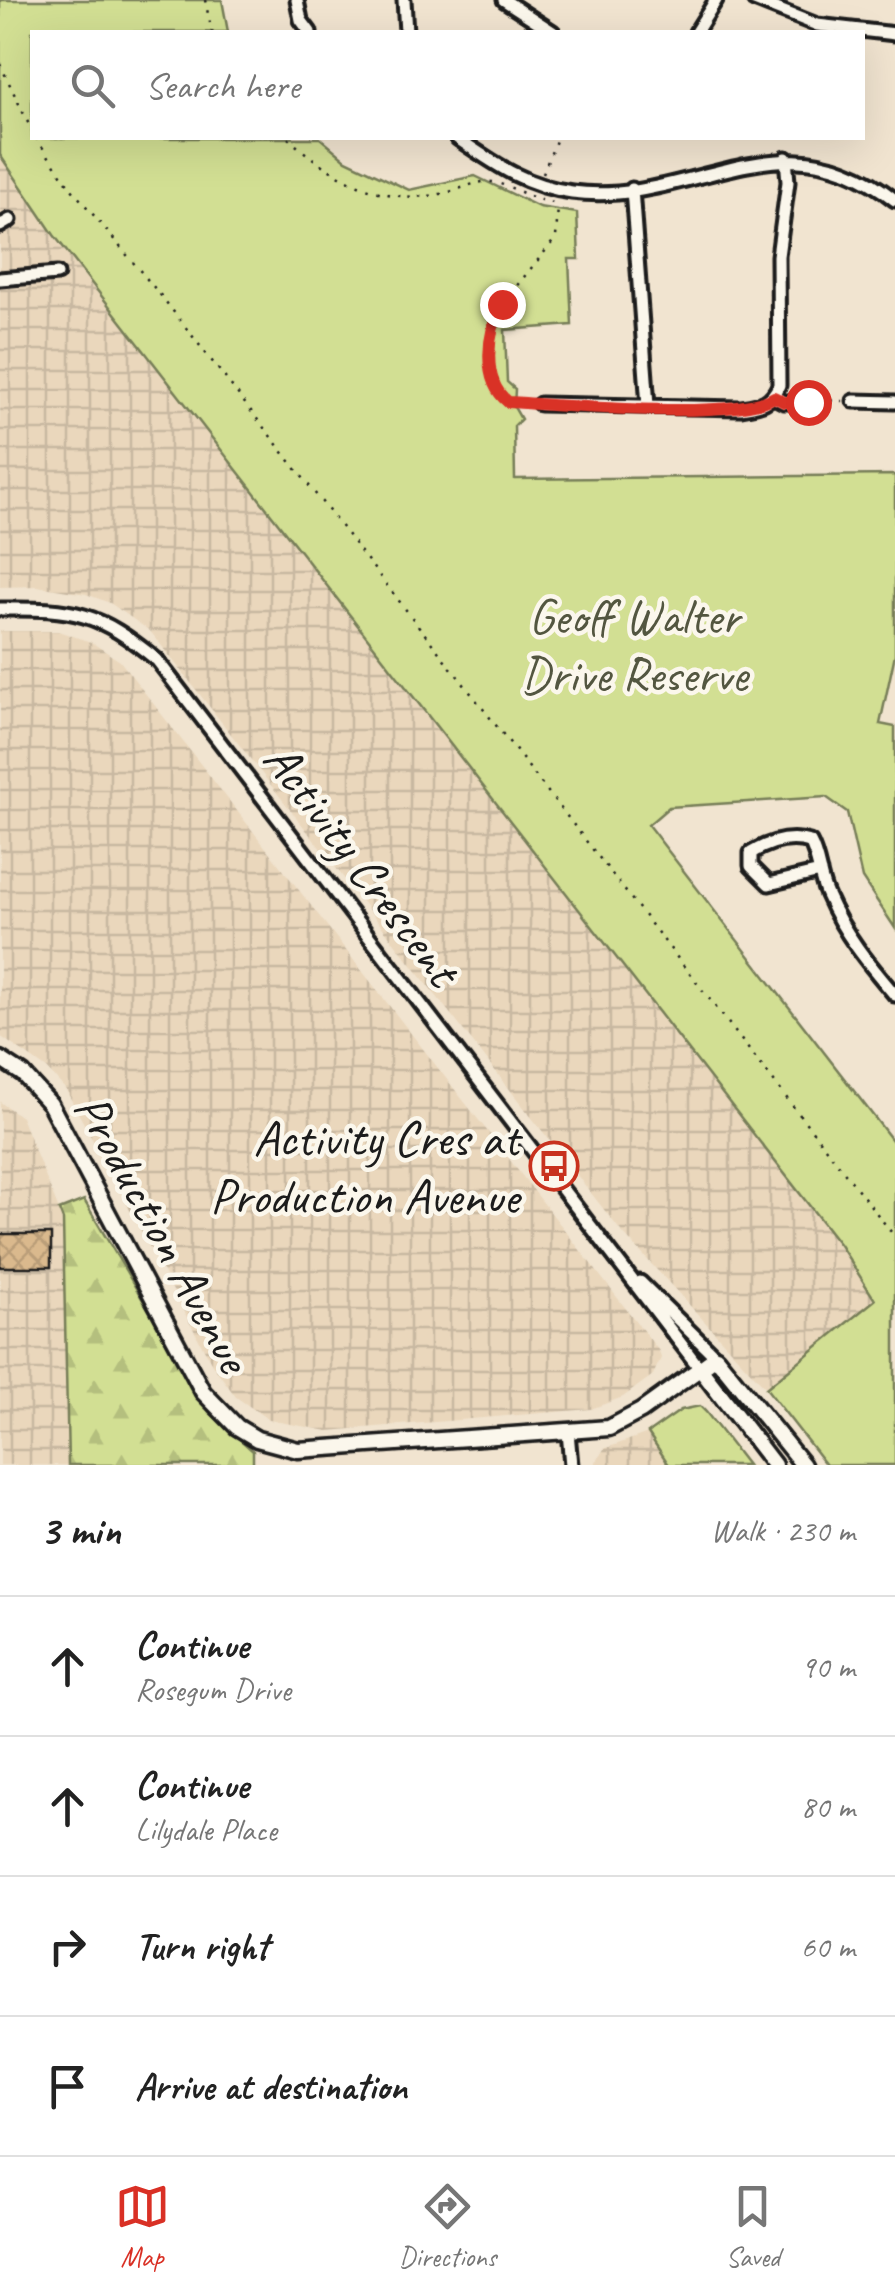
<!DOCTYPE html>
<html lang="en">
<head>
<meta charset="utf-8">
<style>
  :root { --surface:#fff; --page:#f6f6f6; --text:#222; --muted:#767676; --line:#e0e0e0; --accent:#d93025 }
  body { margin:0; font-family:Caveat,sans-serif; background:var(--page); color:var(--text) }
  .stop { position:absolute; width:30px; height:30px; margin:-22px; border:8px solid #d93025; border-radius:50%; background:#fff }
  .stop.end { background:#d93025; border-color:#fff; box-shadow:0 2px 10px #0008 }
  .list { margin:0; padding:0; list-style:none }
  h2 { display:flex; justify-content:space-between; align-items:center; height:130px; margin:0; padding:0 40px; font-size:42px }
  h2 small { font-size:32px; font-weight:400; color:var(--muted) }
  .list li { display:grid; grid-template-columns:65px 1fr auto; gap:30px; align-items:center; box-sizing:border-box; height:140px; padding:0 40px; border-top:2px solid var(--line) }
  .list b { display:block; font-size:38px; white-space:nowrap }
  .list p { margin:0; font-size:32px; white-space:nowrap; color:var(--muted) }
  .list em { font-size:32px; font-style:normal; color:var(--muted) }
  .icon { flex:none; width:55px; height:55px; fill:none; stroke:currentColor; stroke-width:2; stroke-linecap:round; stroke-linejoin:round }
  .map { position:relative; flex:none; width:895px; height:1465px; overflow:hidden }
  .search { position:absolute; background:var(--surface); box-shadow:0 10px 40px #0002; left:30px; right:30px; top:30px; height:110px; display:flex; align-items:center; gap:25px; box-sizing:border-box; padding:0 35px; border-radius:0px; color:var(--muted); font-size:38px }
  .sheet { height:690px; background:var(--surface) }
  nav { display:flex; justify-content:space-around; align-items:center; box-sizing:border-box; height:140px; border-top:2px solid var(--line); background:var(--surface); font-size:28px; color:var(--muted) }
  nav a { display:grid; justify-items:center; gap:5px }
  nav .on { color:var(--accent) }
  .map>svg:first-child { display:block }
</style>
</head>
<body>
<div class="map">
<svg width="895" height="1465" viewBox="0 0 895 1465">
  <defs>
    <pattern id="industrial-grid" width="8" height="8" patternUnits="userSpaceOnUse" patternTransform="scale(2.5)"><rect width="8" height="8" fill="#ead7bc"/><path d="M0 4h8M4 0v8" fill="none" stroke="#c8b8a1"/></pattern>
    <pattern id="forest-firs" width="22" height="20" patternUnits="userSpaceOnUse" patternTransform="scale(2.5)"><rect width="22" height="20" fill="#d2df93"/><path d="M5 1l3.5 6h-7zM16 11l3.5 6h-7z" fill="#b4bf7e"/></pattern>
    <pattern id="building-cross-hatch" width="8" height="8" patternUnits="userSpaceOnUse" patternTransform="scale(2.5)"><rect width="8" height="8" fill="#dab98d"/><path d="M0 0l8 8M0 8l8-8" fill="none" stroke="#ba9e79"/></pattern>
  </defs>
  <rect width="100%" height="100%" fill="#f1e4d0"/>
  <filter id="ink" filterUnits="userSpaceOnUse"><feTurbulence type="fractalNoise" baseFrequency=".01" numOctaves="2"/><feDisplacementMap in="SourceGraphic" scale="20" xChannelSelector="R" yChannelSelector="G"/><feConvolveMatrix kernelMatrix="1 2 1 2 8 2 1 2 1" color-interpolation-filters="sRGB"/></filter>
  <g filter="url(#ink)">
    <path fill="url(#industrial-grid)" d="M0 155 54 235 840 1245 875 1300 766 1388 620 1230 150 631 110 603 86 594 37 586 0 587Z
      M0 631H58L91 642 120 661 659 1351 661 1358 653 1375 623 1397 591 1409 328 1431 269 1420 236 1397 212 1364 66 1090 47 1069 0 1036Z
      M0 1102 21 1117 63 1220 68 1465H0Z
      M648 1433 669 1465H594L604 1449Z"/>
    <path fill="url(#forest-firs)" stroke="#777e58" stroke-width="2.5" d="M84 1200 209 1412 253 1451V1465H68L63 1220 59 1210Z"/>
    <path fill="#d2df93" stroke="#777e58" stroke-width="2.5" d="M0 0H222L228 32H32V138H320L346 160 409 190 475 176 539 207 577 213 579 259H569L572 325 505 330 507 382 515 389 514 407 521 419 514 426 515 479 895 475V654L880 724 895 727V928L862 878 847 812 826 797 669 807 648 825 895 1144V1465H826L766 1388 875 1300 840 1245 54 235 0 155Z
      M700 1406 706 1412 747 1465H669L648 1433 681 1410Z"/>
    <path fill="url(#building-cross-hatch)" stroke="#1c1c1c" stroke-width="2.5" d="M0 1234H51V1267H0Z"/>
    <g fill="none" stroke-linecap="round" stroke-linejoin="round">
      <g stroke="#1c1c1c" stroke-width="19">
        <path id="minor" d="M297 0 301 20 310 32
          M404 0 406 32
          M504 0 553 32
          M754 0 817 25 895 34
          M696 32 716 0
          M457 138C495 164 525 186 572 192 691 208 781 108 895 200
          M632 189 648 406
          M0 226 10 220
          M0 279 57 274
          M774 397 784 402H808
          M854 401 895 402
          M540 404 741 408C760 405 771 404 779 385L778 256 788 182 786 158
          M0 609C75 608 98 612 157 660L701 1370
          M820 872 769 884 751 866V853C769 842 790 836 810 842 819 858 819 878 827 895 844 934 868 963 895 995
          M640 1282 716 1357
          M568 1432 571 1465"/>
      </g>
      <g stroke="#1c1c1c" stroke-width="21">
        <path id="major" d="M0 1059 23 1074 50 1104 203 1392 237 1427 257 1439 298 1450 609 1428 641 1411 716 1357 803 1465
          M701 1370 774 1465"/>
      </g>
      <path stroke="#1c1c1c" stroke-width="2.5" stroke-dasharray="2.5 8" stroke-linecap="butt" d="M205 0 212 32
        M0 64 32 131
        M36 138 71 188 162 297 895 1237
        M288 138C330 176 382 206 440 194 456 192 478 179 493 182 515 187 534 201 558 204
        M543 173 557 138
        M821 400 843 401
        M526 403 503 399 489 356 490 331 510 294 556 238 558 206"/>
      <use href="#minor" stroke="#fbf7ec" stroke-width="11"/>
      <use href="#major" stroke="#fbf7ec" stroke-width="14"/>
    </g>
  </g>
  <g fill="none" stroke-linecap="round" stroke-linejoin="round" filter="url(#ink)">
    <path stroke="#d93025" stroke-width="12" d="M502 304C488 331 480 380 508 402 560 405 736 421 774 397L784 402H808"/>
  </g>
  <defs>
    <g id="bus-ring" transform="scale(2.5)"><circle r="9.5" fill="#fbf7ec" stroke="#c8321e" stroke-width="1.5"/><path d="M-5-6H5V4H4V6H2V4H-2V6H-4V4H-5ZM-3.5-4V0h7V-4ZM-3.5 1.2v1.5H-2V1.2ZM2 1.2v1.5H3.5V1.2Z" fill="#c8321e"/></g>
  </defs>
  <g fill-rule="evenodd">
    <use href="#bus-ring" x="554" y="1166"/>
  </g>
  <g text-anchor="middle" stroke-width="9" stroke-linejoin="round" paint-order="stroke">
    <g font-size="50" fill="#535640" stroke="#fbf7ec">
      <text x="634" y="633">Geoff Walter<tspan x="634" dy="58">Drive Reserve</tspan></text>
    </g>
    <g font-size="50" fill="#1c1c1c" stroke="#fbf7ec">
      <text transform="translate(363 863) rotate(53)" y="18">Activity Crescent</text>
      <text transform="translate(164 1232) rotate(61)" y="18">Production Avenue</text>
    </g>
    <g font-size="50" fill="#1c1c1c" stroke="#fbf7ec" text-anchor="end">
      <text x="519" y="1155">Activity Cres at<tspan x="519" dy="58">Production Avenue</tspan></text>
    </g>
  </g>
</svg>
<div class="stop" style="left:808px;top:402px"></div>
<div class="stop end" style="left:502px;top:304px"></div>
<div class="search"><svg class="icon" aria-label="search" viewBox="0 0 24 24"><circle cx="10" cy="10" r="6"/><path d="M15 15l6 6"/></svg>Search here</div>
</div>
<section class="sheet">
<h2>3 min<small>Walk · 230 m</small></h2>
<ul class="list">
<li><svg class="icon" aria-label="ahead" viewBox="0 0 24 24"><path d="M12 20V5M6 11l6-6 6 6"/></svg><div><b>Continue</b><p>Rosegum Drive</p></div><em>90 m</em></li>
<li><svg class="icon" aria-label="ahead" viewBox="0 0 24 24"><path d="M12 20V5M6 11l6-6 6 6"/></svg><div><b>Continue</b><p>Lilydale Place</p></div><em>80 m</em></li>
<li><svg class="icon" aria-label="right" viewBox="0 0 24 24"><path d="M7 20v-9h11M14 6l5 5-5 5"/></svg><div><b>Turn right</b></div><em>60 m</em></li>
<li><svg class="icon" aria-label="arrive" viewBox="0 0 24 24"><path d="M6 21V4h12l-3 4 3 4H6"/></svg><div><b>Arrive at destination</b></div></li>
</ul>
</section>
<nav>
<a class="on"><svg class="icon" aria-label="map" viewBox="0 0 24 24"><path d="M3 6l6-2 6 2 6-2v14l-6 2-6-2-6 2zM9 4v14M15 6v14"/></svg>Map</a>
<a><svg class="icon" aria-label="directions" viewBox="0 0 24 24"><path d="M12 3l9 9-9 9-9-9zM9 14v-3h6M13 9l2 2-2 2"/></svg>Directions</a>
<a><svg class="icon" aria-label="saved" viewBox="0 0 24 24"><path d="M7 4h10v16l-5-4-5 4z"/></svg>Saved</a>
</nav>
</body>
</html>
